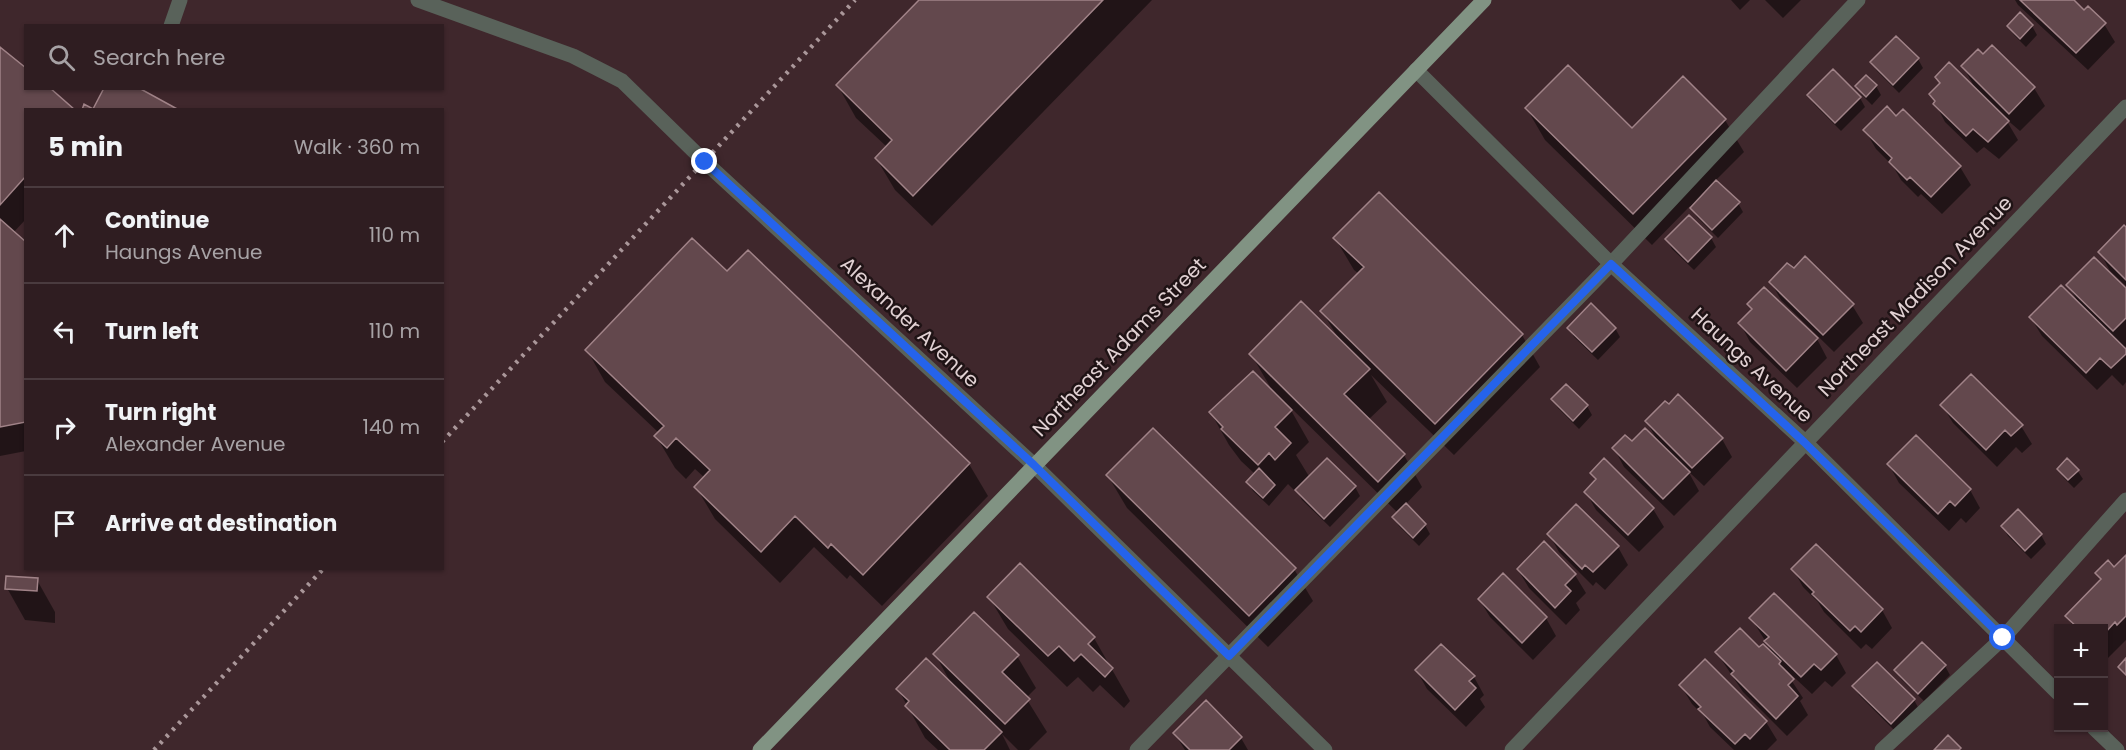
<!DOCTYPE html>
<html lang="en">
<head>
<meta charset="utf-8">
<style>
  :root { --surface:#2f1d21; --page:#37262a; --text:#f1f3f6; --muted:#a7a2a5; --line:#4a3b3f }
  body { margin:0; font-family:Poppins,sans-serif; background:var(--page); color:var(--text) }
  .controls { position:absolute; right:18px; bottom:18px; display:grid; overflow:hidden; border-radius:0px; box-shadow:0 2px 4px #0004 }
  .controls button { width:54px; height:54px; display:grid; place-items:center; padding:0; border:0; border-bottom:2px solid var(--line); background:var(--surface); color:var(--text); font:30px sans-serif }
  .stop { position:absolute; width:18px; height:18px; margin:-14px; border:4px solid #2563eb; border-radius:50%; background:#fff }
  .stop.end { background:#2563eb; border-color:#fff; box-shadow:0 2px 6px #0008 }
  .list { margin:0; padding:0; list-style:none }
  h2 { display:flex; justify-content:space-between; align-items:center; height:78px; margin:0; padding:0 24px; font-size:26px }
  h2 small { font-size:20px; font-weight:400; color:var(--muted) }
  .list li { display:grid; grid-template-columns:39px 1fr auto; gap:18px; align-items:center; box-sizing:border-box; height:96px; padding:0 24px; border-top:2px solid var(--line) }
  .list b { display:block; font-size:22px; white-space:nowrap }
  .list p { margin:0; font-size:20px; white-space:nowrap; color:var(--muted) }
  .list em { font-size:20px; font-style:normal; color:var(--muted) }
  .icon { flex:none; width:33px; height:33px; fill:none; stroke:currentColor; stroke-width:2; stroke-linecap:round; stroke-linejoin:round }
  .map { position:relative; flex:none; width:2126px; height:750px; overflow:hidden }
  .search { position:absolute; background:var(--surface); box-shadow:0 2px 4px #0004; left:24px; top:24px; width:420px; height:66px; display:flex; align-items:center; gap:15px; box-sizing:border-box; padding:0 21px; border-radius:0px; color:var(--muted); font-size:22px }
  .panel { position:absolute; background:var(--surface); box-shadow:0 2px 4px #0004; left:24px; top:108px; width:420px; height:462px; border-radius:0px }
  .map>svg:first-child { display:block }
</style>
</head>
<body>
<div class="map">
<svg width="2126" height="750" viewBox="0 0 2126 750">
  <rect width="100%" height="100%" fill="#3f272c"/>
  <path fill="#0007" d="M921 0H1152L932 226 895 190 876 158 887 147 856 118 838 86Z
    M1731 0H1750L1740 10Z
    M1765 0H1801L1783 18Z
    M2015 0H2072L2084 12 2104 24 2115 42 2088 70 2018 5Z
    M2020 14 2032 26 2037 35 2026 47 2014 35 2009 26Z
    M1896 38 1918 59 1923 68 1899 93 1877 71 1872 62Z
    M1992 47 2034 88 2045 106 2020 131 2005 118 2018 140 1999 159 1984 147 1977 153 1945 122 1931 95 1941 85 1936 77 1976 90 1963 66 1983 56Z
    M0 49 26 110V219L13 233 26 244V451L0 456Z
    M1866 77 1876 86 1881 95 1872 105 1862 95 1857 86Z
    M1809 96 1860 98 1865 107 1841 131 1814 104Z
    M1527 109 1632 130 1725 120 1744 152 1715 181 1738 203 1743 212 1718 238 1697 217 1690 206 1652 245 1545 140Z
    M1903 111 1960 167 1971 185 1942 214 1921 194 1918 197 1901 180 1893 166 1876 149 1865 130 1896 118Z
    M1379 194 1522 335 1540 367 1454 455 1371 375 1387 402 1368 420 1404 455 1422 487 1405 505 1425 525 1430 534 1419 546 1399 526 1394 517 1398 513 1288 405 1309 442 1296 455 1310 478 1327 460 1355 487 1360 496 1330 527 1302 500 1296 489 1294 490 1288 484 1269 506 1253 491 1248 482 1255 474 1241 461 1229 445 1211 413 1272 390 1251 354 1338 338 1322 311 1359 274 1354 270 1335 238Z
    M2126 229V286L2110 271 2100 252Z
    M1711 238 1716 247 1694 270 1672 249 1667 240Z
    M748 252 969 464 988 496 882 606 850 575 847 579 814 547 780 583 715 519 696 487 705 478 695 469 686 479 675 468 656 436 659 433 605 382 587 350 727 273Z
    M1771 282 1852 305 1863 323 1834 352 1781 300Z
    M2068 285 2126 291V346L2124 349 2126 351V382L2123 386 2112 375 2097 390 2042 336 2031 318 2078 302Z
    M1764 289 1817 339 1827 358 1797 388 1750 342 1740 323 1753 310Z
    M1569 328H1615L1620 337 1598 360 1574 337Z
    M1566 386 1587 406 1592 415 1579 429 1558 408 1553 400Z
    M1942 405 2021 426 2032 444 2022 453 2016 447 1997 467 1953 423Z
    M1669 406 1722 439 1732 457 1704 486 1688 471 1699 491 1674 516 1624 467 1614 448 1632 444 1658 442 1647 422Z
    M1916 437 1970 490 1980 508 1966 523 1961 518 1949 531 1899 483 1889 465Z
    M2058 469 2077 470 2083 479 2074 488 2064 478Z
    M1591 473 1653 509 1664 527 1639 552 1596 510 1586 492 1596 481Z
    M1108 476 1294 569 1313 601 1268 647 1127 508Z
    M1576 506 1618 547 1628 565 1605 590 1596 582 1593 586 1559 552 1549 534Z
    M2003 527 2041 535 2046 544 2031 559 2008 536Z
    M2126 557V640L2105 661 2104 628H2074L2067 616 2102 581 2097 573 2114 569Z
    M1793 569 1882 610 1892 628 1872 649 1866 644 1861 649 1824 612 1818 602 1803 587Z
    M1518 570 1575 575 1586 593 1576 603 1580 610 1566 625 1529 588Z
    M1503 575 1546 618 1556 636 1533 660 1490 617 1479 599Z
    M37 580 55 612V623L25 620 7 588Z
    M989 597 1094 638 1130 701 1124 708 1100 685 1093 692 1078 677 1067 687 1008 629Z
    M1751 618 1836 655 1846 673 1832 687 1825 681 1812 694 1782 666 1803 698 1800 701 1808 715 1787 736 1743 692 1717 653 1759 649 1774 655Z
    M935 654 1017 656 1036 688 1026 698 1047 732 1029 750H1018L1002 734 1010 750H938L925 738 898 689 952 685Z
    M1705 661 1766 722 1777 740 1767 750H1734L1710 727 1704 716 1692 704 1681 686Z
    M1945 666 1950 675 1924 701 1901 679 1896 670Z
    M1417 671 1474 677 1484 695 1480 699 1485 707 1466 727 1427 689Z
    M1854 687 1914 700 1919 709 1896 732 1859 695Z
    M1175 734 1241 738 1248 750H1185Z"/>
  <path fill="#63484d" stroke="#a18388" stroke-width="1.5" d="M919 0H1103L913 196 875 158 892 140 836 85Z
    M2020 0H2074L2084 10 2088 6 2106 23 2076 53Z
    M2020 12 2033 25 2020 39 2007 26Z
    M1896 36 1919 58 1893 85 1870 62Z
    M1992 45 2035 87 2009 114 1961 66 1978 49 1983 54Z
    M0 47 26 68V88H50L75 110H26V176L0 205Z
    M1949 62 2009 121 1988 142 1973 129 1966 136 1933 104 1935 101 1929 94 1940 83 1935 77Z
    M1568 65 1632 128 1683 76 1726 119 1633 214 1525 108Z
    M1833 69 1861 97 1835 123 1807 95Z
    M1866 75 1877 85 1866 97 1855 86Z
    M104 88H139L179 110H82L84 104 93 109Z
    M1887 106 1896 116 1903 109 1961 166 1931 197 1910 177 1907 180 1889 162 1892 158 1863 130Z
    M1716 180 1740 202 1712 230 1690 208Z
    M1379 192 1523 334 1435 424 1320 311 1364 267 1333 238Z
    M1689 215 1712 237 1688 262 1665 239Z
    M0 219 26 242V422L0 427Z
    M2124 225 2126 227V280L2098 252Z
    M692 238 727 271 748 250 970 463 863 575 831 544 828 548 795 516 761 552 694 487 710 470 676 438 667 448 654 436 664 426 585 350Z
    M1805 256 1854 304 1823 335 1769 282 1787 263 1794 268Z
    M2094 257 2126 288V318L2113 331 2066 285Z
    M2061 285 2126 349V354L2111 368 2100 358 2086 373 2029 317Z
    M1764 287 1818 338 1786 371 1738 323 1752 309 1747 304Z
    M1301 301 1370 369 1344 394 1405 454 1378 482 1249 354Z
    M1591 303 1616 328 1592 352 1567 328Z
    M1253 371 1292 410 1275 427 1291 443 1275 460 1269 453 1258 465 1221 429 1223 427 1209 412Z
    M1971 374 2023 425 2011 436 2005 430 1986 450 1940 405Z
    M1566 384 1588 405 1573 421 1551 399Z
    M1678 394 1723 438 1692 468 1645 421 1665 401 1669 404Z
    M1153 428 1296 568 1249 616 1106 475Z
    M1645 428 1690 472 1663 499 1612 448 1625 435 1632 441Z
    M1916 435 1971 489 1955 506 1950 501 1938 514 1887 464Z
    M1327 458 1356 486 1324 519 1295 490Z
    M1604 458 1654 508 1628 535 1584 492 1596 479 1590 473Z
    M2067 458 2079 470 2068 480 2057 469Z
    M1259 468 1275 485 1263 498 1246 482Z
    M1406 503 1426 524 1413 538 1392 517Z
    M1576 504 1619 546 1593 572 1585 565 1582 569 1547 534Z
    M2018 509 2042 534 2025 551 2001 526Z
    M1544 541 1576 574 1565 585 1571 591 1555 608 1517 569Z
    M1816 544 1883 609 1861 632 1855 626 1850 631 1812 594 1814 592 1791 569Z
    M2126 555V616L2117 625 2115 622 2104 634V628H2078L2065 616 2101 579 2095 573 2108 560 2114 567Z
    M1020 563 1095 637 1088 644 1113 668 1105 677 1081 654 1074 661 1059 646 1048 656 987 597Z
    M1503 573 1547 617 1522 643 1478 599Z
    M6 576 38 578 37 591 5 589Z
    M1774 593 1837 654 1821 670 1814 664 1801 677 1764 641 1769 637 1749 618Z
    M974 612 1019 655 1002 672 1030 699 1005 724 933 654Z
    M1740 628 1759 647 1763 644 1781 661 1779 664 1794 679 1788 685 1798 696 1776 719 1731 674 1734 671 1715 652Z
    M1922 642 1946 665 1918 694 1894 670Z
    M1441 644 1475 676 1469 681 1476 688 1455 710 1415 670Z
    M926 658 1002 732 984 750H950L905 706 909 701 896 689Z
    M2126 658V675L2118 667Z
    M1705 659 1767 721 1750 739 1745 734 1735 744 1698 709 1701 707 1679 685Z
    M1877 662 1915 699 1891 724 1852 686Z
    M1206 700 1242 737 1229 750H1190L1173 733Z
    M1948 735 1961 748 1959 750H1934Z"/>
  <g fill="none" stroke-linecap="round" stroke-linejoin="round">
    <path stroke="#59625a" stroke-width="15" d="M171 26 180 0
      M1137 750 1611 264 1858 0
      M1882 750 2003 638 2126 500"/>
    <path stroke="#59625a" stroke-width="15" d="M418 0 573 56 622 81 705 162 1034 465 1325 750
      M1416 70 1611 264 1805 442 2058 693
      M2094 728 2117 750
      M1512 750 2126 107"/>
    <path stroke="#819383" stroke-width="15" d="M760 750 1484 0"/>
    <path stroke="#aa979a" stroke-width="4.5" stroke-dasharray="3 6" stroke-linecap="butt" d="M442 442 855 0
      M154 750 324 568"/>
  </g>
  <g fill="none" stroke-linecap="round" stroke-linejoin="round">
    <path stroke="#2563eb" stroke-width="8" d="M705 162 1034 465 1229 656 1611 264 1804 442 2003 638"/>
  </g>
  <g text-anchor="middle" stroke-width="5" stroke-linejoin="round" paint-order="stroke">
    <g font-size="20" fill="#e1d1d3" stroke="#1f1315">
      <text transform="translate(1915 296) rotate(-46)" y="7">Northeast Madison Avenue</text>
      <text transform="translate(910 322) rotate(43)" y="7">Alexander Avenue</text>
      <text transform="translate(1119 347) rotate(-46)" y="7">Northeast Adams Street</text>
      <text transform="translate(1752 365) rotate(43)" y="7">Haungs Avenue</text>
    </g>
  </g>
</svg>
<div class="controls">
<button>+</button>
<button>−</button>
</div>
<div class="stop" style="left:2003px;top:638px"></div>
<div class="stop end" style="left:705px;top:162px"></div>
<div class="search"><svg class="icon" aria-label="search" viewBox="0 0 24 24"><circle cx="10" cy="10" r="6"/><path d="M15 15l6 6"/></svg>Search here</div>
<section class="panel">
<h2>5 min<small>Walk · 360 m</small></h2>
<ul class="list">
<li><svg class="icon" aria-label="ahead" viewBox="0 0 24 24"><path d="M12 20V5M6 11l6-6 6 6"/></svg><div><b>Continue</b><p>Haungs Avenue</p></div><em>110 m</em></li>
<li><svg class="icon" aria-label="left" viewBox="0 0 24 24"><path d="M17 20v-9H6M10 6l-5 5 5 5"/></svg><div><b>Turn left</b></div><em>110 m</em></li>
<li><svg class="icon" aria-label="right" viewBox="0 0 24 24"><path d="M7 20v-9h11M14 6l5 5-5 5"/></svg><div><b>Turn right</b><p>Alexander Avenue</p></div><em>140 m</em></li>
<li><svg class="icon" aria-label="arrive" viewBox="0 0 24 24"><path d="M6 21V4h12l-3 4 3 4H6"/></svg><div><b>Arrive at destination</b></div></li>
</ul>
</section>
</div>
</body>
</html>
